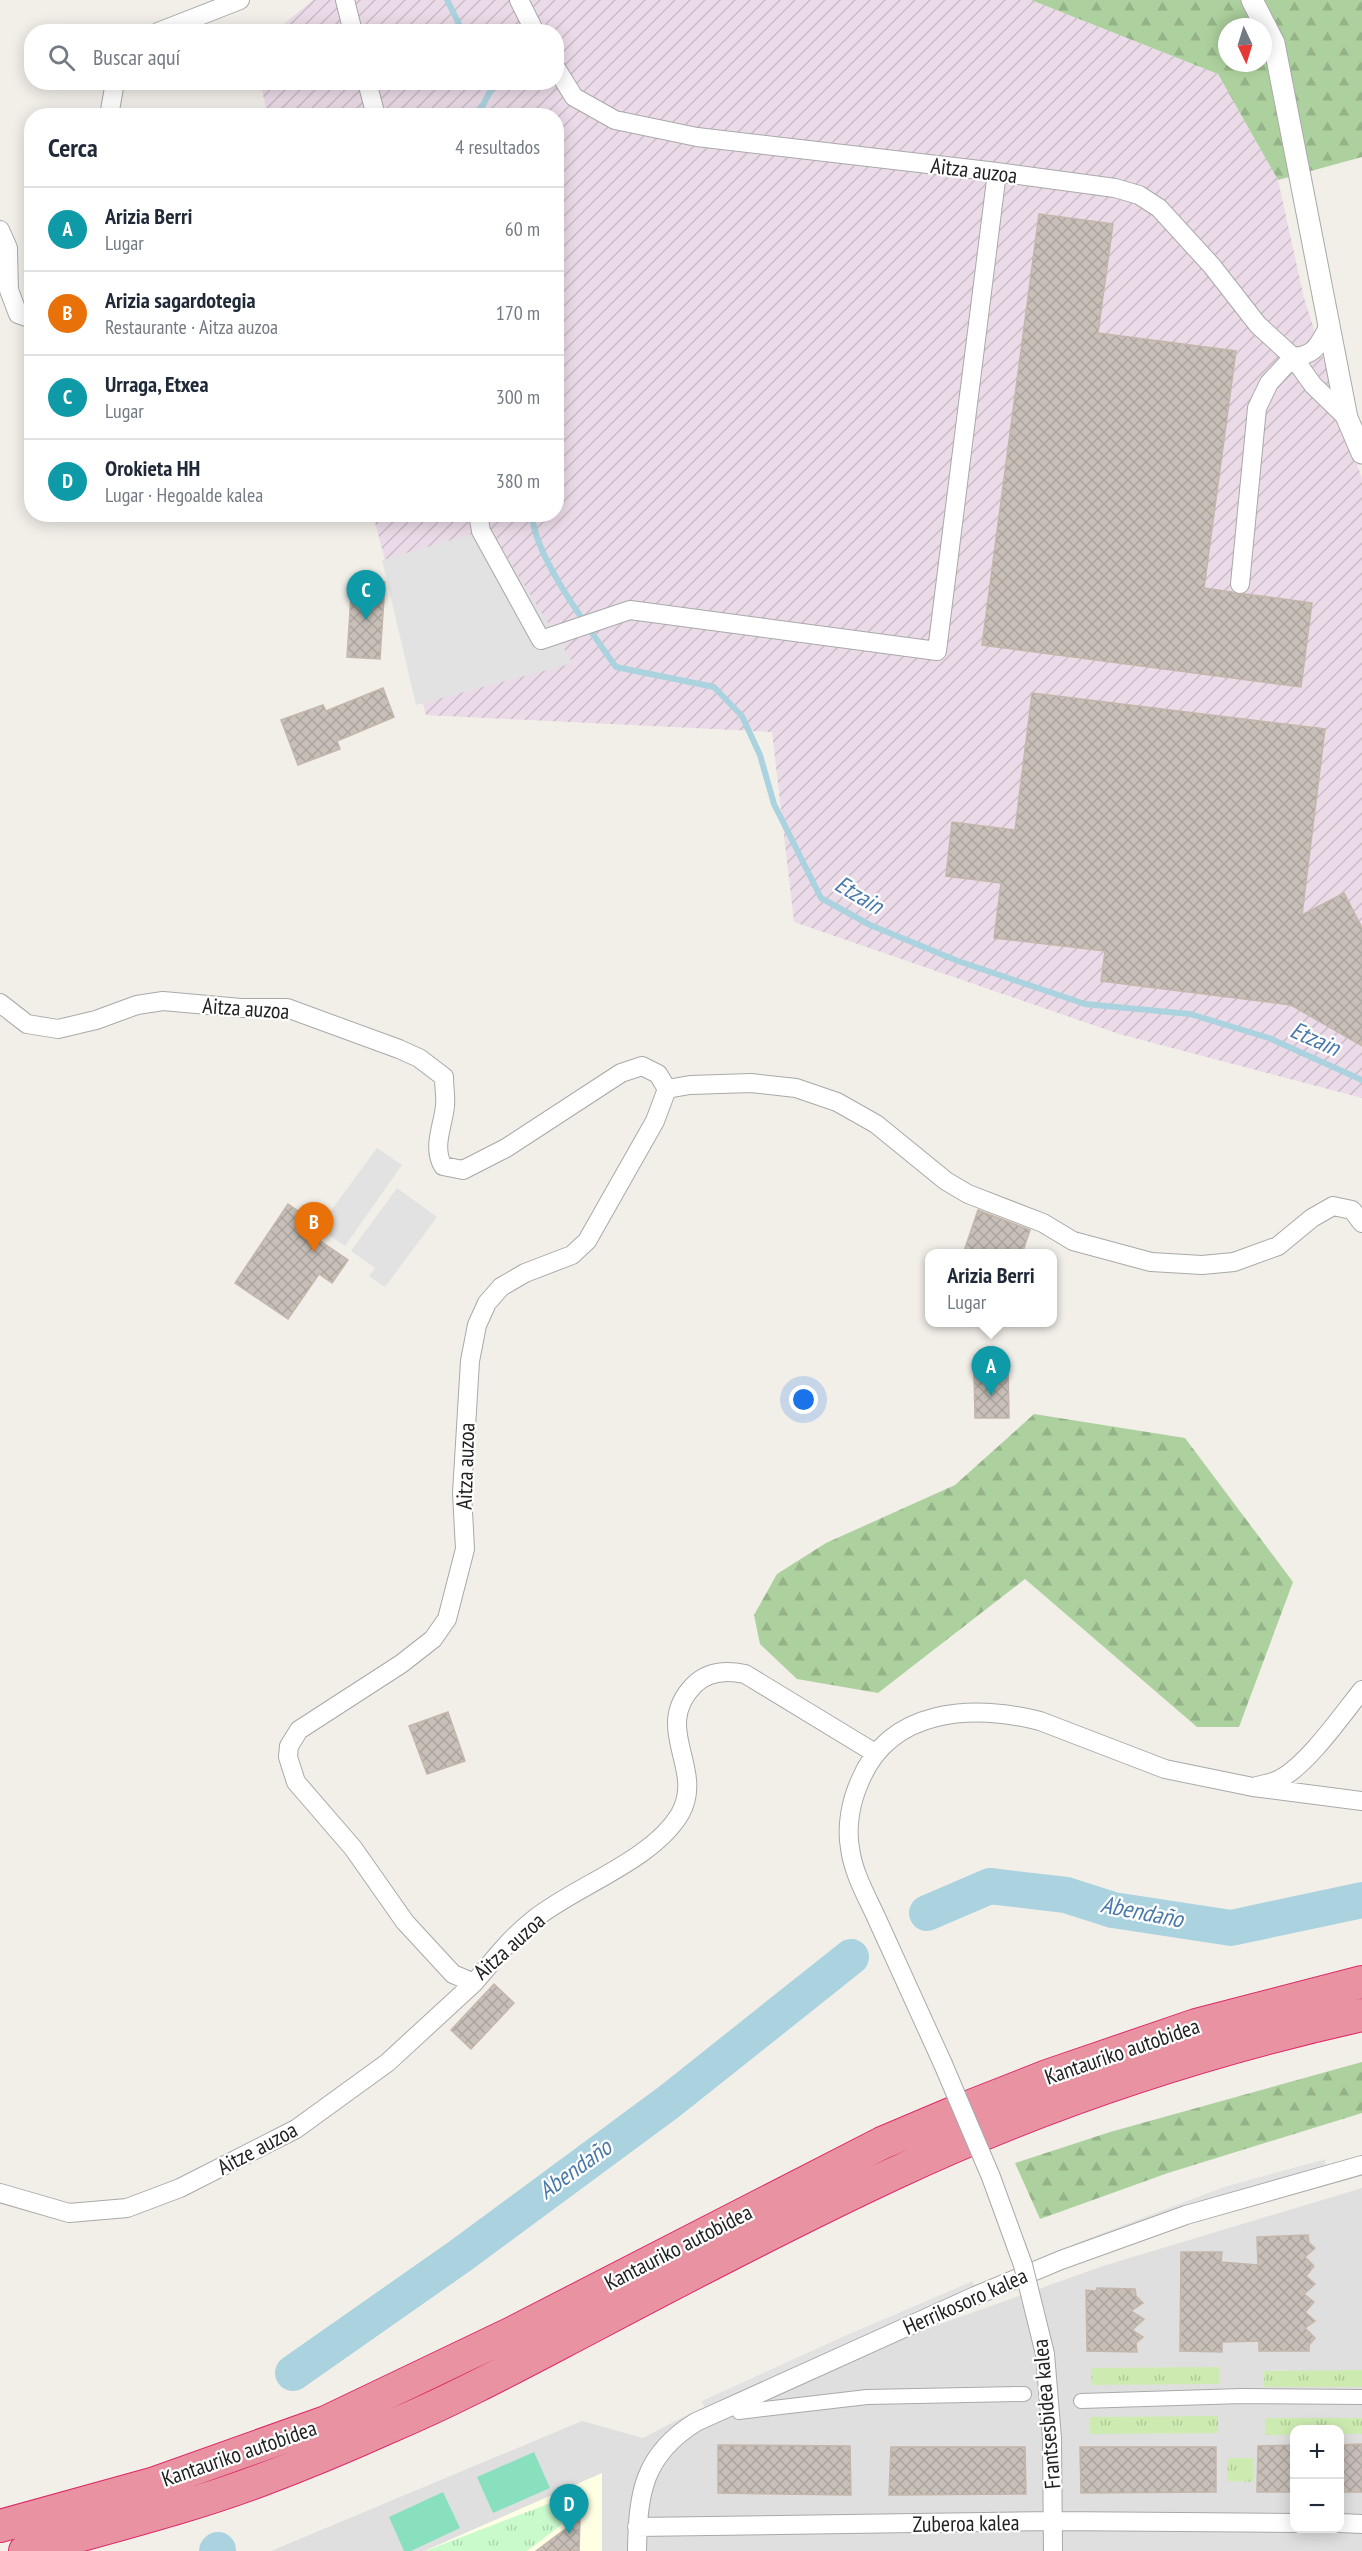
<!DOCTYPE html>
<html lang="es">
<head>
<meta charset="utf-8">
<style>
  :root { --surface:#fff; --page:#f2f2f3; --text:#1f2937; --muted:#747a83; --line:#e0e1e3; --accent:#111827 }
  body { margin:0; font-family:"PT Sans Narrow",sans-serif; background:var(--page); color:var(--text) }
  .controls { position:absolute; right:18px; bottom:18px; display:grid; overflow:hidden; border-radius:12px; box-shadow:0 3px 15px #0003 }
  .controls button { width:54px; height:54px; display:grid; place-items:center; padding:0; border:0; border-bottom:2px solid var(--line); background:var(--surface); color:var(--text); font:30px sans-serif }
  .compass { position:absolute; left:1218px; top:18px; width:54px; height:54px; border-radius:50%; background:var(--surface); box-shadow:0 3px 15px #0003; rotate:176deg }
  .you { position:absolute; left:804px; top:1400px; width:21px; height:21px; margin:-15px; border:4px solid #fff; border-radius:50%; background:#1a73e8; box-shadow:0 0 0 9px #1a73e833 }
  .badge { display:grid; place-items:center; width:39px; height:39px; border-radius:50%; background:var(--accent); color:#fff; font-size:20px; font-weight:700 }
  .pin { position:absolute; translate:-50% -50px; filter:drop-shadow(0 2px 3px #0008) }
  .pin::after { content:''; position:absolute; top:32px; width:21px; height:18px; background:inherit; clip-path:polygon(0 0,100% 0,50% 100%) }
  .popup { position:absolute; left:925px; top:1249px; width:132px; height:78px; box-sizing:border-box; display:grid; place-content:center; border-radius:12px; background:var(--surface); filter:drop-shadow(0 2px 4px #0005); font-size:20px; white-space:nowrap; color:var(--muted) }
  .popup b { font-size:22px; color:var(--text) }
  .popup::after { content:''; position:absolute; left:50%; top:100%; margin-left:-12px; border:12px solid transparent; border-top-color:var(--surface) }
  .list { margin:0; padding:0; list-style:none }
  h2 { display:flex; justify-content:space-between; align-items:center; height:78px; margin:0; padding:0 24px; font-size:26px }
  h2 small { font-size:20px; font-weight:400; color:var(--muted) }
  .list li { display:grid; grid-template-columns:39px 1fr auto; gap:18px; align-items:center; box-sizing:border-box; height:84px; padding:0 24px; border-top:2px solid var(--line) }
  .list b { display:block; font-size:22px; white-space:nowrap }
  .list p { margin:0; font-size:20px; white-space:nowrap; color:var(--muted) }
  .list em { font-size:20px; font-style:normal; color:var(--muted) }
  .icon { flex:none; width:33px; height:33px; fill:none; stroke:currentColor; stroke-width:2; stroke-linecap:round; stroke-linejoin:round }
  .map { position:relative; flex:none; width:1362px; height:2551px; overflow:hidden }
  .search { position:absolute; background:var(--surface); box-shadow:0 3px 15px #0003; left:24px; top:24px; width:540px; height:66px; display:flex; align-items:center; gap:15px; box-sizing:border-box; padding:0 21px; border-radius:24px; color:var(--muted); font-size:22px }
  .panel { position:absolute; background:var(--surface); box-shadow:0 3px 15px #0003; left:24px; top:108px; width:540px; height:414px; border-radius:24px }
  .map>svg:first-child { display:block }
</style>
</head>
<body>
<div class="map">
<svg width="1362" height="2551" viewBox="0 0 1362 2551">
  <defs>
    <pattern id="industrial-furrows" width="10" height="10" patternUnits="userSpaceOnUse" patternTransform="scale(1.5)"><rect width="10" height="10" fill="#ebdbe8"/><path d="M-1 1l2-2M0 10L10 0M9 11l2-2" fill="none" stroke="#c9bcc7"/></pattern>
    <pattern id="grass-tufts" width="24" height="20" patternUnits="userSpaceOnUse" patternTransform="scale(1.5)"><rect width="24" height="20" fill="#cdebb0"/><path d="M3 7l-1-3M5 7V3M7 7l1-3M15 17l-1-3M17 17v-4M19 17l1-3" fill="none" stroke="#b0c997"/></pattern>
    <pattern id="forest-firs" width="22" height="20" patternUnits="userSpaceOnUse" patternTransform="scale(1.5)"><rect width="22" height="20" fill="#add19e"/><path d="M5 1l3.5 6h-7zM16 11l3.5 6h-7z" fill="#95b388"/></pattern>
    <pattern id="park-tufts" width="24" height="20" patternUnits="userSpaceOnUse" patternTransform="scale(1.5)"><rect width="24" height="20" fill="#c8facc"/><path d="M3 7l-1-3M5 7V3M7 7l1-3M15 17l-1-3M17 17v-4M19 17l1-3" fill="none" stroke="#acd6af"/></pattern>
    <pattern id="building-cross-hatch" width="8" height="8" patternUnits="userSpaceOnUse" patternTransform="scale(1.5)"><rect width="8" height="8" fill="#c7bfb8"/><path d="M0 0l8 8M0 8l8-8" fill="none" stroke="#aba49e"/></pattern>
  </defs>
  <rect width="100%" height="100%" fill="#f2efe9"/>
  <path fill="#e0dfdf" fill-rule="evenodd" d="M1362 2188V2551H271L582 2421 643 2438 691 2413 1103 2266ZM1294 2430H1340V2528H1294Z"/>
  <path fill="url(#industrial-furrows)" d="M313 0H1031L1218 74 1278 180 1304 298 1362 479V1098L1119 1034 794 922 772 732 426 715 373 515 556 514V116L268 115 260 83 556 82V32L275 31Z"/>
  <path fill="#ffffe5" d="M602 2473V2551H425L429 2549Z"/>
  <path fill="url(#grass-tufts)" d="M1219 2367V2384L1092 2385 1091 2368Z
    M1362 2370V2387H1264V2371Z
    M1218 2416V2433L1090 2434V2417Z
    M1265 2418H1362V2434H1340V2430H1294V2435H1265Z
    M1228 2458H1254L1253 2482 1227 2481Z"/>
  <path fill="url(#forest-firs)" fill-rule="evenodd" d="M1031 0H1362V157L1278 180 1218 74ZM1227 27H1263V63H1227Z
    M1034 1414 1185 1438 1293 1582 1239 1727H1197L1025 1579 878 1693 797 1679 760 1644 754 1615 777 1574 826 1543 955 1485Z
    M1362 2062V2113L1168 2173 1040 2219 1015 2163 1110 2132Z"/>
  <path fill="url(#park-tufts)" d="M582 2491V2509L527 2551H425Z"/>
  <path fill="#88e0be" d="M534 2452 550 2488 493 2513 477 2477Z
    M443 2492 460 2528 411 2551H404L389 2517Z"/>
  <path fill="#e2e2e2" d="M489 529 573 663 416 705 382 560Z
    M377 1148 402 1165 345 1246 318 1228Z
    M397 1188 437 1217 385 1287 369 1276 375 1268 351 1251Z
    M1326 2159 1323 2172 1073 2252 1074 2244 1224 2187Z
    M973 2281 975 2292 706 2411 702 2401 840 2338Z"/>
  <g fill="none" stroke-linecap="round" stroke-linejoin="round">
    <path stroke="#aad3df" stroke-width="6" d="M447 0 463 32
      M475 116 483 105 495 82
      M532 514C534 557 591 631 616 667L714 687 742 716 760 755 774 804 821 898 870 925 958 961 1085 1004 1190 1014 1269 1038 1362 1080"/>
    <path stroke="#aad3df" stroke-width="36" d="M927 1913 990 1886 1066 1895 1113 1910 1231 1928 1362 1900
      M293 2373 460 2256 670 2101 851 1957
      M217 2551 218 2550"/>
  </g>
  <path fill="url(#building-cross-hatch)" stroke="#c4b6ab" stroke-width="1.5" d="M1039 214 1113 224 1098 333 1236 351 1204 588 1232 592 1238 595 1245 594 1312 603 1301 687 982 645Z
    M352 580 385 582 380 659 347 657Z
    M383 688 394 717 337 741 340 749 298 765 281 720 323 705 326 711Z
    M1032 693 1325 729 1302 915 1344 893 1362 928V1046L1291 1005 1101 981 1105 951 994 938 1001 883 946 876 952 822 1015 830Z
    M288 1204 320 1226 313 1236 348 1260 332 1283 319 1274 288 1319 235 1283Z
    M978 1210 1030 1230 1022 1254H963Z
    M1008 1364 1009 1418H975L974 1373 987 1374 986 1365Z
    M448 1712 465 1761 427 1774 409 1726Z
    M494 1984 514 2003 471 2049 451 2030Z
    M1308 2235 1309 2243 1315 2248 1305 2257 1314 2266 1306 2276 1315 2284 1304 2294 1314 2302 1305 2312 1315 2321 1305 2328 1315 2338 1309 2345V2351H1259V2341L1222 2342V2352L1180 2351 1181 2252H1222L1221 2262 1258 2265 1257 2237Z
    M1097 2288 1135 2289 1136 2296 1143 2303 1131 2311 1144 2319 1132 2330 1143 2337 1136 2343 1137 2352 1087 2351 1086 2290 1096 2291Z
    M1362 2444V2492H1340V2445Z
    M718 2445 850 2446 851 2495 718 2493Z
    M1294 2445V2492H1257L1258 2446Z
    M891 2447H1025L1026 2494 889 2495Z
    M1080 2447H1216V2492L1081 2493Z
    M580 2518 579 2551H536Z"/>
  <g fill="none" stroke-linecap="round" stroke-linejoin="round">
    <g stroke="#a9a9a9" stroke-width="16">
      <path id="pedestrian" d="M1081 2401 1242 2396 1362 2397
        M739 2412 867 2397 1024 2394"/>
    </g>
    <g stroke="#a9a9a9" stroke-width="20">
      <path id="minor" d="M345 0 353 32
        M519 0 535 32
        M158 32 240 0
        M556 68 574 97 615 120 697 137 997 172 1115 188 1139 195 1159 208 1212 266 1258 325 1293 357C1317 355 1318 344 1329 326
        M367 82 376 116
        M109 116 115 82
        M0 230 8 248 9 290 18 314 32 319
        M478 514 481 531 541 640 630 610 937 651 997 172
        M1240 584 1257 408 1269 383 1293 357 1313 385 1347 418
        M0 1003 27 1024 58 1029 96 1020 137 1005 163 1001 241 1008H287L399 1049 419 1058 444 1077C444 1087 446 1097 445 1106 443 1126 432 1147 443 1166L463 1170 506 1148 621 1073 642 1066 658 1074 667 1089 655 1121 587 1241 572 1255 525 1273 501 1287 487 1303 477 1325 470 1361 462 1493 465 1549 447 1619 433 1639 401 1664 299 1730 289 1746 288 1757 296 1782 353 1848 405 1922 453 1974 474 1983C492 1962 510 1938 533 1920 575 1886 652 1861 680 1814 706 1768 651 1729 694 1685 708 1671 727 1670 745 1674L875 1753
        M667 1089 690 1085 751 1083 796 1088 837 1102 876 1124 946 1181 968 1194 1043 1223 1073 1241 1151 1262 1202 1265 1234 1262 1278 1246 1312 1218 1333 1206 1352 1210 1362 1223
        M1257 1786C1264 1784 1273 1783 1280 1779 1308 1764 1342 1715 1362 1690
        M943 2064C921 2016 899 1968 877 1919 867 1897 853 1873 850 1848 846 1826 851 1801 860 1781 890 1708 972 1704 1040 1721L1165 1769 1253 1787 1362 1801
        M0 2193 69 2213 127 2208 180 2188 296 2129 387 2063 474 1983
        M1045 2354 1052 2438 1053 2551
        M1340 2523 1362 2524
        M637 2527 1054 2521 1294 2523
        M637 2551C638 2493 643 2455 696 2422L975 2296 1061 2260 1186 2215 1362 2165"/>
    </g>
    <g stroke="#a9a9a9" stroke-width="23">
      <path id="tertiary" d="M1252 0 1274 43 1347 418 1362 453"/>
    </g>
    <g stroke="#dc2a67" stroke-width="34">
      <path id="motorway" d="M0 2526 152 2484 326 2422 512 2333 882 2143 953 2113 1047 2076 1196 2025 1362 1982
        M25 2551C104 2528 184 2509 261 2480 304 2464 347 2446 389 2427 458 2398 524 2362 591 2327 691 2274 792 2221 895 2173 1044 2103 1201 2051 1362 2015"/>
    </g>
    <use href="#pedestrian" stroke="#fff" stroke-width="14"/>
    <use href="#minor" stroke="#fff" stroke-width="18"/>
    <use href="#tertiary" stroke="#fff" stroke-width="21"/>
    <use href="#motorway" stroke="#e892a2" stroke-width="32"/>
    <g stroke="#a9a9a9" stroke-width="20" stroke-linecap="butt">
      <path id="minor-bridge" d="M943 2064 991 2177 1023 2265 1045 2354"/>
    </g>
    <use href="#minor-bridge" stroke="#fff" stroke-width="18"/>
  </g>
  <g text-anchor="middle" stroke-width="4.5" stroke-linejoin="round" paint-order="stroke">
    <g font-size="22" fill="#222" stroke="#fff">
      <text transform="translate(974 170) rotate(7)" y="8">Aitza auzoa</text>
      <text transform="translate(246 1008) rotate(4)" y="8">Aitza auzoa</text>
      <text transform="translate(465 1466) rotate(-88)" y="8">Aitza auzoa</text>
      <text transform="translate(509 1946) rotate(-42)" y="8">Aitza auzoa</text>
      <text transform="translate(1122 2051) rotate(-19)" y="8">Kantauriko autobidea</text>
      <text transform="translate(257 2148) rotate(-28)" y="8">Aitze auzoa</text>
      <text transform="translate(678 2247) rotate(-27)" y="8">Kantauriko autobidea</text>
      <text transform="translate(965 2301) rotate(-24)" y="8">Herrikosoro kalea</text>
      <text transform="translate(1046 2414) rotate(-95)" y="8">Frantsesbidea kalea</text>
      <text transform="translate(239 2453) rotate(-19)" y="8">Kantauriko autobidea</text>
      <text transform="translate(966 2523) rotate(-1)" y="8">Zuberoa kalea</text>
    </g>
    <g font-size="24" font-style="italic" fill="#4a7aab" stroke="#fff">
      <text transform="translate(859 895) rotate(31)" y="8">Etzain</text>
      <text transform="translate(1315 1039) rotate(24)" y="8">Etzain</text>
      <text transform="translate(1142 1912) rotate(11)" y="8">Abendaño</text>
      <text transform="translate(575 2169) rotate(-36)" y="8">Abendaño</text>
    </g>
  </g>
</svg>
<div class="controls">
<button>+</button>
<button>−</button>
</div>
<svg class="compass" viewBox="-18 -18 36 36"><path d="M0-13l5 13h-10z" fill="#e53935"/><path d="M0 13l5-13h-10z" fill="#747a83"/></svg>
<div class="you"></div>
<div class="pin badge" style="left:991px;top:1396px;background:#0f9aa8">A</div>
<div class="popup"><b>Arizia Berri</b>Lugar</div>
<div class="pin badge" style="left:314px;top:1252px;background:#e8710a">B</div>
<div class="pin badge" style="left:366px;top:620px;background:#0f9aa8">C</div>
<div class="pin badge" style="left:569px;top:2534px;background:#0f9aa8">D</div>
<div class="search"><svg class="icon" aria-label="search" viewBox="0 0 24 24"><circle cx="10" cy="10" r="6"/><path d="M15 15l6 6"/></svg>Buscar aquí</div>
<section class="panel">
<h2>Cerca<small>4 resultados</small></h2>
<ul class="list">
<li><span class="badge" style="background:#0f9aa8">A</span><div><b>Arizia Berri</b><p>Lugar</p></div><em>60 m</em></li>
<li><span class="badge" style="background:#e8710a">B</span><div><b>Arizia sagardotegia</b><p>Restaurante · Aitza auzoa</p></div><em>170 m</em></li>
<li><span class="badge" style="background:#0f9aa8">C</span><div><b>Urraga, Etxea</b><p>Lugar</p></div><em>300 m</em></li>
<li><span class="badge" style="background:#0f9aa8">D</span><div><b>Orokieta HH</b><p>Lugar · Hegoalde kalea</p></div><em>380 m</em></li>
</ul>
</section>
</div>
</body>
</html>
